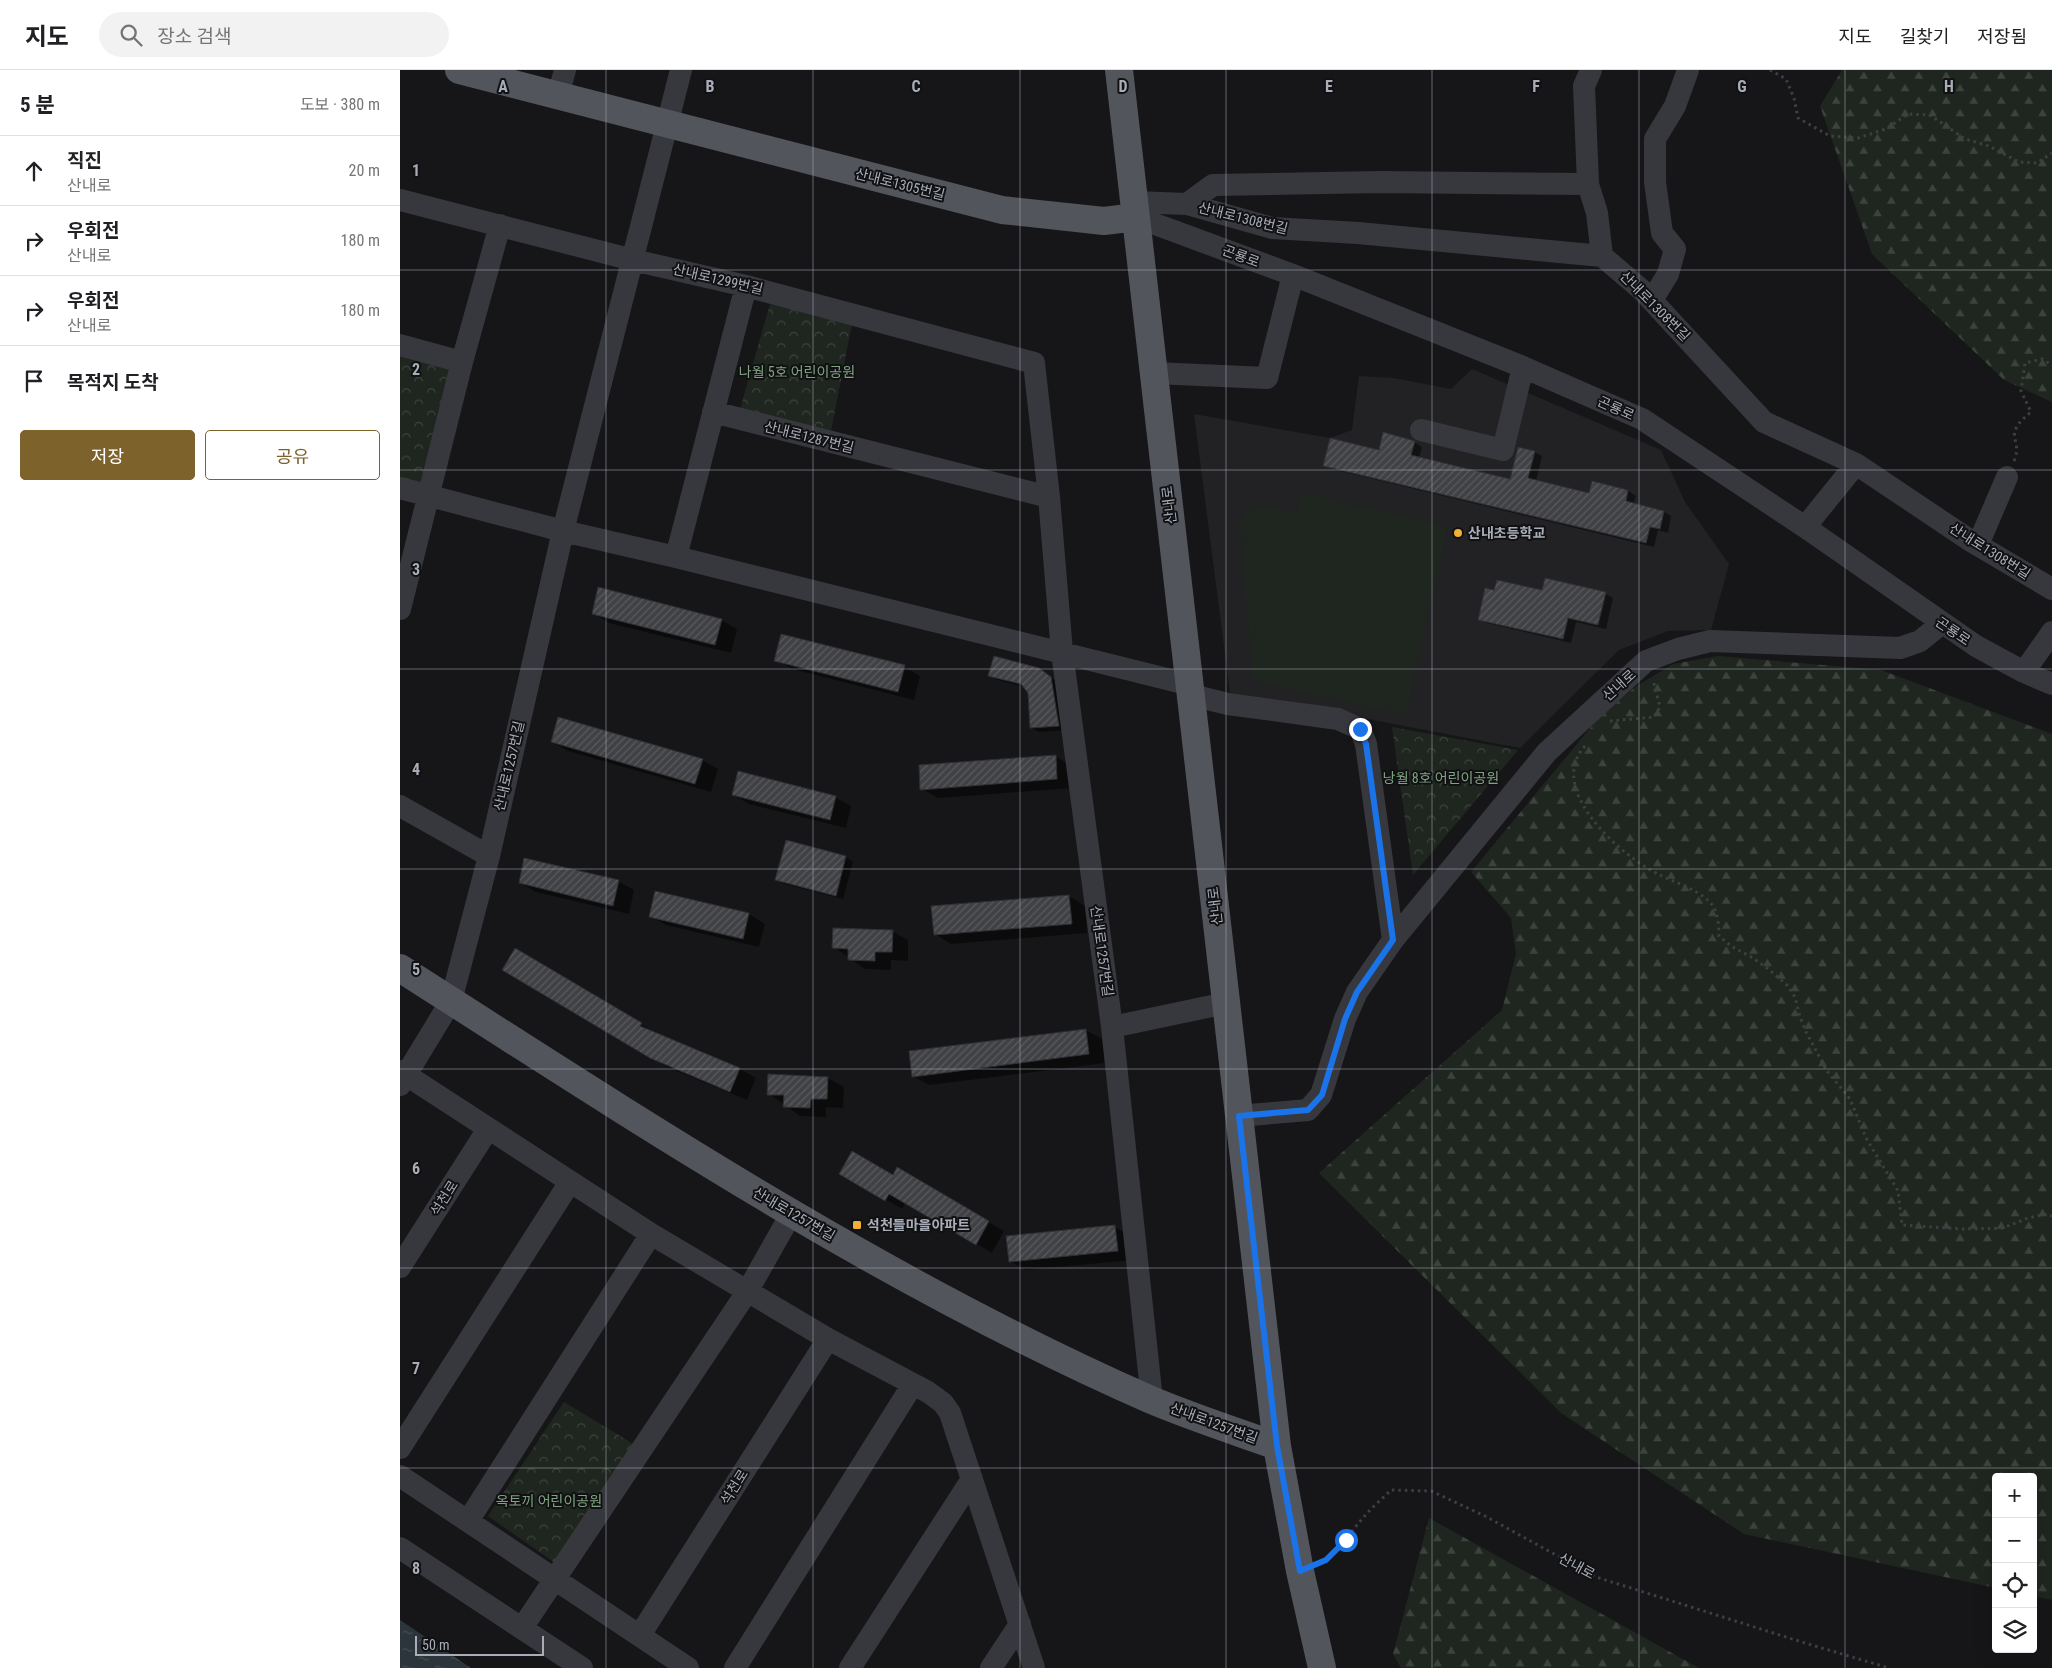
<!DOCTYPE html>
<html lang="ko">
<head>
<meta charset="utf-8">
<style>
  :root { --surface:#fff; --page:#f2f2f2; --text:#202124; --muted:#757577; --line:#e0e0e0; --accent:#7e622b }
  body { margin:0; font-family:"Roboto Condensed","Noto Sans KR",sans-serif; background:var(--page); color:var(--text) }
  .controls { position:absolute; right:15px; bottom:15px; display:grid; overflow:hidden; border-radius:5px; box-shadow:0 5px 20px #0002 }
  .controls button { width:45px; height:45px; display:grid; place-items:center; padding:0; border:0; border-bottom:1px solid var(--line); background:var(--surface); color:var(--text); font:25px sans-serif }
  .scale { position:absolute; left:15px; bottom:12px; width:129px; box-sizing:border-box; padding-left:5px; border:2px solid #a8adb8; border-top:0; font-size:14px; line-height:18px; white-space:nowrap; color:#a8adb8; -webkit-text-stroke:4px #111113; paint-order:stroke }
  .stop { position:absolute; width:15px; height:15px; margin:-11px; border:4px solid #1a73e8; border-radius:50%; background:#fff }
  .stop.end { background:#1a73e8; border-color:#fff; box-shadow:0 1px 5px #0008 }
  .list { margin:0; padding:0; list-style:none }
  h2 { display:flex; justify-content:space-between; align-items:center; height:65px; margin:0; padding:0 20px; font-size:21px }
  h2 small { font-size:16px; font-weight:400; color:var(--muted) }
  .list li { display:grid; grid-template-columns:32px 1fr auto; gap:15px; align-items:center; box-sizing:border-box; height:70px; padding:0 20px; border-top:1px solid var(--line) }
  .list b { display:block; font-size:19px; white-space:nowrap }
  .list p { margin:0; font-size:16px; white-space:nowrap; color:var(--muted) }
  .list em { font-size:16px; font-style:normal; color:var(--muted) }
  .actions { display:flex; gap:10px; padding:15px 20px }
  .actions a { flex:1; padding:11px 0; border:1px solid var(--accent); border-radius:5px; text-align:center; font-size:18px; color:var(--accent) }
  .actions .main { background:var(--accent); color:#fff }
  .icon { flex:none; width:28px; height:28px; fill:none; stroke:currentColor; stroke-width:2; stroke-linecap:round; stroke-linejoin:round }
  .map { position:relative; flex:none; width:1652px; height:1598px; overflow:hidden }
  header { display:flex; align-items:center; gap:30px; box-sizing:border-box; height:70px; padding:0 25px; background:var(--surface); border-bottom:1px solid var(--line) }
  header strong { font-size:24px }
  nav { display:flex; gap:28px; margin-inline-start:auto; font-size:18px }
  .search { width:350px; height:45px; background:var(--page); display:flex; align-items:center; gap:12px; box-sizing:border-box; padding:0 18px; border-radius:28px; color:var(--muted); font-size:19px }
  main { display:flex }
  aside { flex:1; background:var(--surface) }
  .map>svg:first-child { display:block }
</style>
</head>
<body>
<header>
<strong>지도</strong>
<div class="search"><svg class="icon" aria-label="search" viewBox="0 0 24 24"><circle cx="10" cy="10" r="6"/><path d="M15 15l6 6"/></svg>장소 검색</div>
<nav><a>지도</a><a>길찾기</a><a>저장됨</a></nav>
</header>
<main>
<aside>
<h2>5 분<small>도보 · 380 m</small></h2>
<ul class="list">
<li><svg class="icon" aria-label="ahead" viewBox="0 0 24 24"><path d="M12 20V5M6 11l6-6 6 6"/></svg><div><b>직진</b><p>산내로</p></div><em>20 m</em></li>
<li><svg class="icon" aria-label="right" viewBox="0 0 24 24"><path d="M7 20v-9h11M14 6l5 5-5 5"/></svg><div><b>우회전</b><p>산내로</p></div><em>180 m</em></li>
<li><svg class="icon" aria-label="right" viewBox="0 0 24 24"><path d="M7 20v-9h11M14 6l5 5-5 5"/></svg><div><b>우회전</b><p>산내로</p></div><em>180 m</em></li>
<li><svg class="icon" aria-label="arrive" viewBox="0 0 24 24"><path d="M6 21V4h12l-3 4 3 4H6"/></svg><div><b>목적지 도착</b></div></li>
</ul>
<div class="actions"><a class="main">저장</a><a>공유</a></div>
</aside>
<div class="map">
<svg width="1652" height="1598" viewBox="0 0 1652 1598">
  <defs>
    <pattern id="forest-firs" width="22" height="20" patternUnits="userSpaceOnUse" patternTransform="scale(1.25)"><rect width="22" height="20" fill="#1e261f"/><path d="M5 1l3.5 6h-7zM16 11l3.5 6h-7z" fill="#3c433d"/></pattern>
    <pattern id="park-crowns" width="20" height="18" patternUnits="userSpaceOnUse" patternTransform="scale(1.25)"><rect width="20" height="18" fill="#1e261f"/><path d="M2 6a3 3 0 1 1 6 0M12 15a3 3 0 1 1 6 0" fill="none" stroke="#3c433d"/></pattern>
    <pattern id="water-ripples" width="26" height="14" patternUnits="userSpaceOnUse" patternTransform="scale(1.25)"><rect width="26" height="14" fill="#2c353c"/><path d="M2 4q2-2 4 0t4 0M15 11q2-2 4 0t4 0" fill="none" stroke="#485056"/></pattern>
    <pattern id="building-hatch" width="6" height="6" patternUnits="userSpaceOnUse" patternTransform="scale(1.25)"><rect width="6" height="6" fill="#404145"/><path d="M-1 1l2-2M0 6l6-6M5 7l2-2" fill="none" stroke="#595a5e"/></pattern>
  </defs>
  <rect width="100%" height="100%" fill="#161618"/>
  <path fill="#222225" d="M1072 299 1261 380 1285 432 1329 494 1311 560 1268 561 1219 580 1120 678 830 623 794 344 930 368 952 360 959 306 994 308 1051 319Z"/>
  <path fill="url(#forest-firs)" d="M1442 0H1652V332L1604 310 1472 184 1420 36Z
    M1318 586 1481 600 1652 664V1530L1633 1526V1407H1596V1518L1344 1464 1161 1343 919 1103 1102 940 1116 884 1111 848 1071 802 1196 651 1235 617 1273 594Z
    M1029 1448 1299 1598H1001L993 1584Z"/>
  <path fill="url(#park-crowns)" d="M370 234 452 254 431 361 340 339Z
    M0 278 58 294 27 414 0 407Z
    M992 657 1118 680 1013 805Z
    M164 1332 235 1375 158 1495 88 1446Z"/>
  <path fill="#1e261f" d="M901 423 1048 456 1006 645 853 611 839 450 856 434 896 443Z"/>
  <path fill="url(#water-ripples)" d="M0 1550 71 1598H0Z"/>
  <path fill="#0007" d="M1014 372 1022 377 1019 388 1111 410 1134 382 1142 386 1136 411 1190 424 1193 412 1228 421 1236 426 1233 435 1264 442 1271 446 1268 463 1258 460 1254 477 932 399 925 395Z
    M1095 522 1206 524 1213 528 1206 559 1176 552 1171 573 1087 553 1079 549Z
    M193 543 321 550 337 559 331 583 209 553Z
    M376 590 504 597 520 606 514 630 392 599Z
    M647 604 658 613 666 660 639 662 631 658 629 623 624 617 598 610 590 605Z
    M152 672 302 690 318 699 311 722 168 681Z
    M655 686 671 696 673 718 538 728 522 719Z
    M333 725 435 727 451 736 446 758 349 734Z
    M446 787 453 792 443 829 384 814 377 809Z
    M218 811 234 820 229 844 136 822 120 813Z
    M669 826 685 836 687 863 551 874 535 864 533 837Z
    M349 844 365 854 359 877 266 855 250 846Z
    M492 861 508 870V891L491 890V900L465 899 434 877Z
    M116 879 257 964 340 999 356 1008 347 1030 267 997 103 900Z
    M686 960 702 969 705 993 529 1015 513 1006Z
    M428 1008 444 1017 443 1038 426 1037V1047L400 1046 369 1024Z
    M498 1099 604 1161 592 1183 506 1132 502 1139 441 1103 493 1106Z
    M715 1157 731 1166 733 1190 626 1200 610 1191Z"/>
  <path fill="url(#building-hatch)" stroke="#303034" d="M983 362 1015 371 1011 385 1110 409 1118 377 1135 381 1128 408 1189 423 1192 411 1228 420 1226 431 1264 441 1260 459 1250 457 1246 473 923 396 930 368 979 380Z
    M1145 508 1206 522 1198 555 1168 548 1163 569 1078 550 1085 518 1094 520 1097 510 1142 520Z
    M198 517 322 549 315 575 192 544Z
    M381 564 505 595 498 622 374 591Z
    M594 586 639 598 651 607 659 656 630 658 628 623 621 614 588 606Z
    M158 647 303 689 295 714 151 672Z
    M656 685 657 709 520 720 519 695Z
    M338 701 436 726 430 750 332 725Z
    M386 770 446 786 436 826 375 810Z
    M124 788 219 810 213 836 119 813Z
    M255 821 349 843 343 869 249 847Z
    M669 825 672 854 534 865 531 836Z
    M433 858 493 860 492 882H475V891L448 890V879L432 878Z
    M115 878 242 953 240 956 340 998 330 1022 250 988 102 900Z
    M686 959 689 984 512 1007 509 981Z
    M368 1004 428 1007 427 1029H411L410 1038 383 1037 384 1025H367Z
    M452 1081 493 1105 497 1097 589 1151 576 1175 489 1124 485 1131 439 1104Z
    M715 1155 718 1181 609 1192 606 1166Z"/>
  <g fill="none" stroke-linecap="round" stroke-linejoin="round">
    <path stroke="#3d3f44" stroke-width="3" stroke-dasharray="2.5 4" stroke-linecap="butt" d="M1370 0 1386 9 1394 28 1398 48 1430 66 1458 68 1486 59 1508 44 1530 45 1565 69 1589 76 1619 92 1637 93 1652 83
      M1614 391C1624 368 1600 367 1631 342L1621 321 1625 293 1642 289 1652 295
      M1210 651 1254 647 1260 637 1253 610
      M1185 676C1145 719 1221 786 1258 804 1273 812 1303 821 1313 836 1318 844 1319 857 1319 866L1331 876 1353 888 1367 898 1387 915 1395 927 1400 947 1406 962 1427 1001 1450 1029 1466 1068 1498 1121 1502 1155 1563 1159 1603 1158 1628 1148 1647 1144 1652 1146
      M919 1493C938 1485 949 1463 963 1448 971 1438 982 1429 991 1420L1031 1421 1085 1446 1196 1507 1405 1573 1489 1598"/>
    <path stroke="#37383d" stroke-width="22" d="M1191 0 1184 16 1188 114 1197 143 1202 186
      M158 26 165 0
      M0 130 233 190 346 216 634 293 649 427 662 582 712 957 752 1330
      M734 132 787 134 872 158 958 163 1202 186 1243 221 1364 352 1456 394 1571 471 1652 519
      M787 134 813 115 980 112 1188 114
      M736 147 893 205 1123 297 1242 349 1405 457 1576 576 1624 602 1652 614
      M1252 230 1268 204 1275 179 1262 163 1255 112V69L1275 36 1288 0
      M0 275 62 292
      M754 303 867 308 893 205
      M313 342 649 427
      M1021 360 1103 380 1123 297
      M0 418 163 461 276 487 787 614 791 625 828 634 938 649 960 659 966 674 993 870
      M1405 457 1456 394
      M1581 477 1580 470 1607 407
      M276 487 346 216
      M0 539 62 292 100 155
      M1624 602 1652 562
      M0 736 89 786
      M712 957 826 933
      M0 1001 251 1164 428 1269 528 1322 543 1333 550 1343 634 1598
      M0 1015 51 931 89 786 163 461 281 0
      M839 1046 908 1040 921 1025 945 949 957 922 993 870 1147 682 1246 591 1278 579 1310 571 1500 578 1520 571 1541 554
      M0 1197 88 1059
      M0 1378 170 1112
      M0 1406 288 1598
      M68 1451 251 1164
      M0 1478 182 1598
      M122 1558 347 1222 391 1144
      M240 1565 428 1269
      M335 1598 513 1314
      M450 1598 572 1409
      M591 1598 620 1554"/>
    <path stroke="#53555c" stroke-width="28" d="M59 0 602 140 704 151 736 147
      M719 0 877 1376 900 1501 922 1598
      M0 898C242 1053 485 1213 749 1329 791 1347 835 1361 877 1376"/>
  </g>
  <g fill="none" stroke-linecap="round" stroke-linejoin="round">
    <path stroke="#1a73e8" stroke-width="6" d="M946 1470 926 1490 900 1501 877 1376 839 1046 908 1040 922 1025 945 949 957 922 993 870 966 674 960 659"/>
  </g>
  <path fill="none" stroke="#a8adb8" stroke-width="1" stroke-opacity="0.55" d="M206 0V1598M413 0V1598M620 0V1598M826 0V1598M1032 0V1598M1239 0V1598M1445 0V1598M0 200H1652M0 400H1652M0 599H1652M0 799H1652M0 999H1652M0 1198H1652M0 1398H1652"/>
  <g fill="#f2b134" stroke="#111113" stroke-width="2">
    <circle cx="1058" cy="463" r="5"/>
    <rect x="452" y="1150" width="10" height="10" rx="2.5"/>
  </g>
  <g text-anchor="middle" stroke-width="4" stroke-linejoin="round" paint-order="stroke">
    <g font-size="14" fill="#a8adb8" stroke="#111113">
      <text transform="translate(500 114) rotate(14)" y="5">산내로1305번길</text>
      <text transform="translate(843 148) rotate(14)" y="5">산내로1308번길</text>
      <text transform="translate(841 186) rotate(20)" y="5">곤룡로</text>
      <text transform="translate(318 209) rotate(13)" y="5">산내로1299번길</text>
      <text transform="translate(1255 236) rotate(45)" y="5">산내로1308번길</text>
      <text transform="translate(1216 338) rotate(24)" y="5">곤룡로</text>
      <text transform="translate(409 367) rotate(14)" y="5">산내로1287번길</text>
      <text transform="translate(769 435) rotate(-97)" y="5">산내로</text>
      <text transform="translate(1590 481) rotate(32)" y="5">산내로1308번길</text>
      <text transform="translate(1553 561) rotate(34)" y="5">곤룡로</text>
      <text transform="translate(1219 615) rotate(-42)" y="5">산내로</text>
      <text transform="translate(109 696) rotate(-77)" y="5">산내로1257번길</text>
      <text transform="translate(815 836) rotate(-97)" y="5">산내로</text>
      <text transform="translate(702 881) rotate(82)" y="5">산내로1257번길</text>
      <text transform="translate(44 1128) rotate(-58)" y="5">석천로</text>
      <text transform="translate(394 1144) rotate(30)" y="5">산내로1257번길</text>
      <text transform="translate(814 1353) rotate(20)" y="5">산내로1257번길</text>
      <text transform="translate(334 1417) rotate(-58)" y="5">석천로</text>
      <text transform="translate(1177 1496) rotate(28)" y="5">산내로</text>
    </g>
    <g font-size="14" fill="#7fa381" stroke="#111113">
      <text x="397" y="307">나월 5호 어린이공원</text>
      <text x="1041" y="713">낭월 8호 어린이공원</text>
      <text x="149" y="1436">옥토끼 어린이공원</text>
    </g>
    <g font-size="14" font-weight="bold" fill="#a8adb8" stroke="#111113" text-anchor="start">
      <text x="1068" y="468">산내초등학교</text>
      <text x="467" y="1160">석천들마을아파트</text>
    </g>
  </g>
  <g font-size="16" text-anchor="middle" font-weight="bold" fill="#a8adb8" stroke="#111113" stroke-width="4" stroke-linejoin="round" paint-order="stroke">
    <text x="103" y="22">A</text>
    <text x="310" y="22">B</text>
    <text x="516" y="22">C</text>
    <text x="723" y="22">D</text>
    <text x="929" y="22">E</text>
    <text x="1136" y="22">F</text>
    <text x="1342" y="22">G</text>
    <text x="1549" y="22">H</text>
    <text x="16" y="106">1</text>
    <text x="16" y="305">2</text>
    <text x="16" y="505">3</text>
    <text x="16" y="705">4</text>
    <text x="16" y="905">5</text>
    <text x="16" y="1104">6</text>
    <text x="16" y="1304">7</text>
    <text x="16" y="1504">8</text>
  </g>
</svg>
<div class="controls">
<button>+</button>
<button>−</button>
<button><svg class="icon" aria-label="locate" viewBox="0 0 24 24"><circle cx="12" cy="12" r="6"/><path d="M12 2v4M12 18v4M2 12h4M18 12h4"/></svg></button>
<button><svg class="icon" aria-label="layers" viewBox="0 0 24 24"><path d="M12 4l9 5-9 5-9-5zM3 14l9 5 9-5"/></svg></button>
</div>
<div class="scale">50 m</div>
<div class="stop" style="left:946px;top:1470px"></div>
<div class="stop end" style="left:960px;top:659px"></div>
</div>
</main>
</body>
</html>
